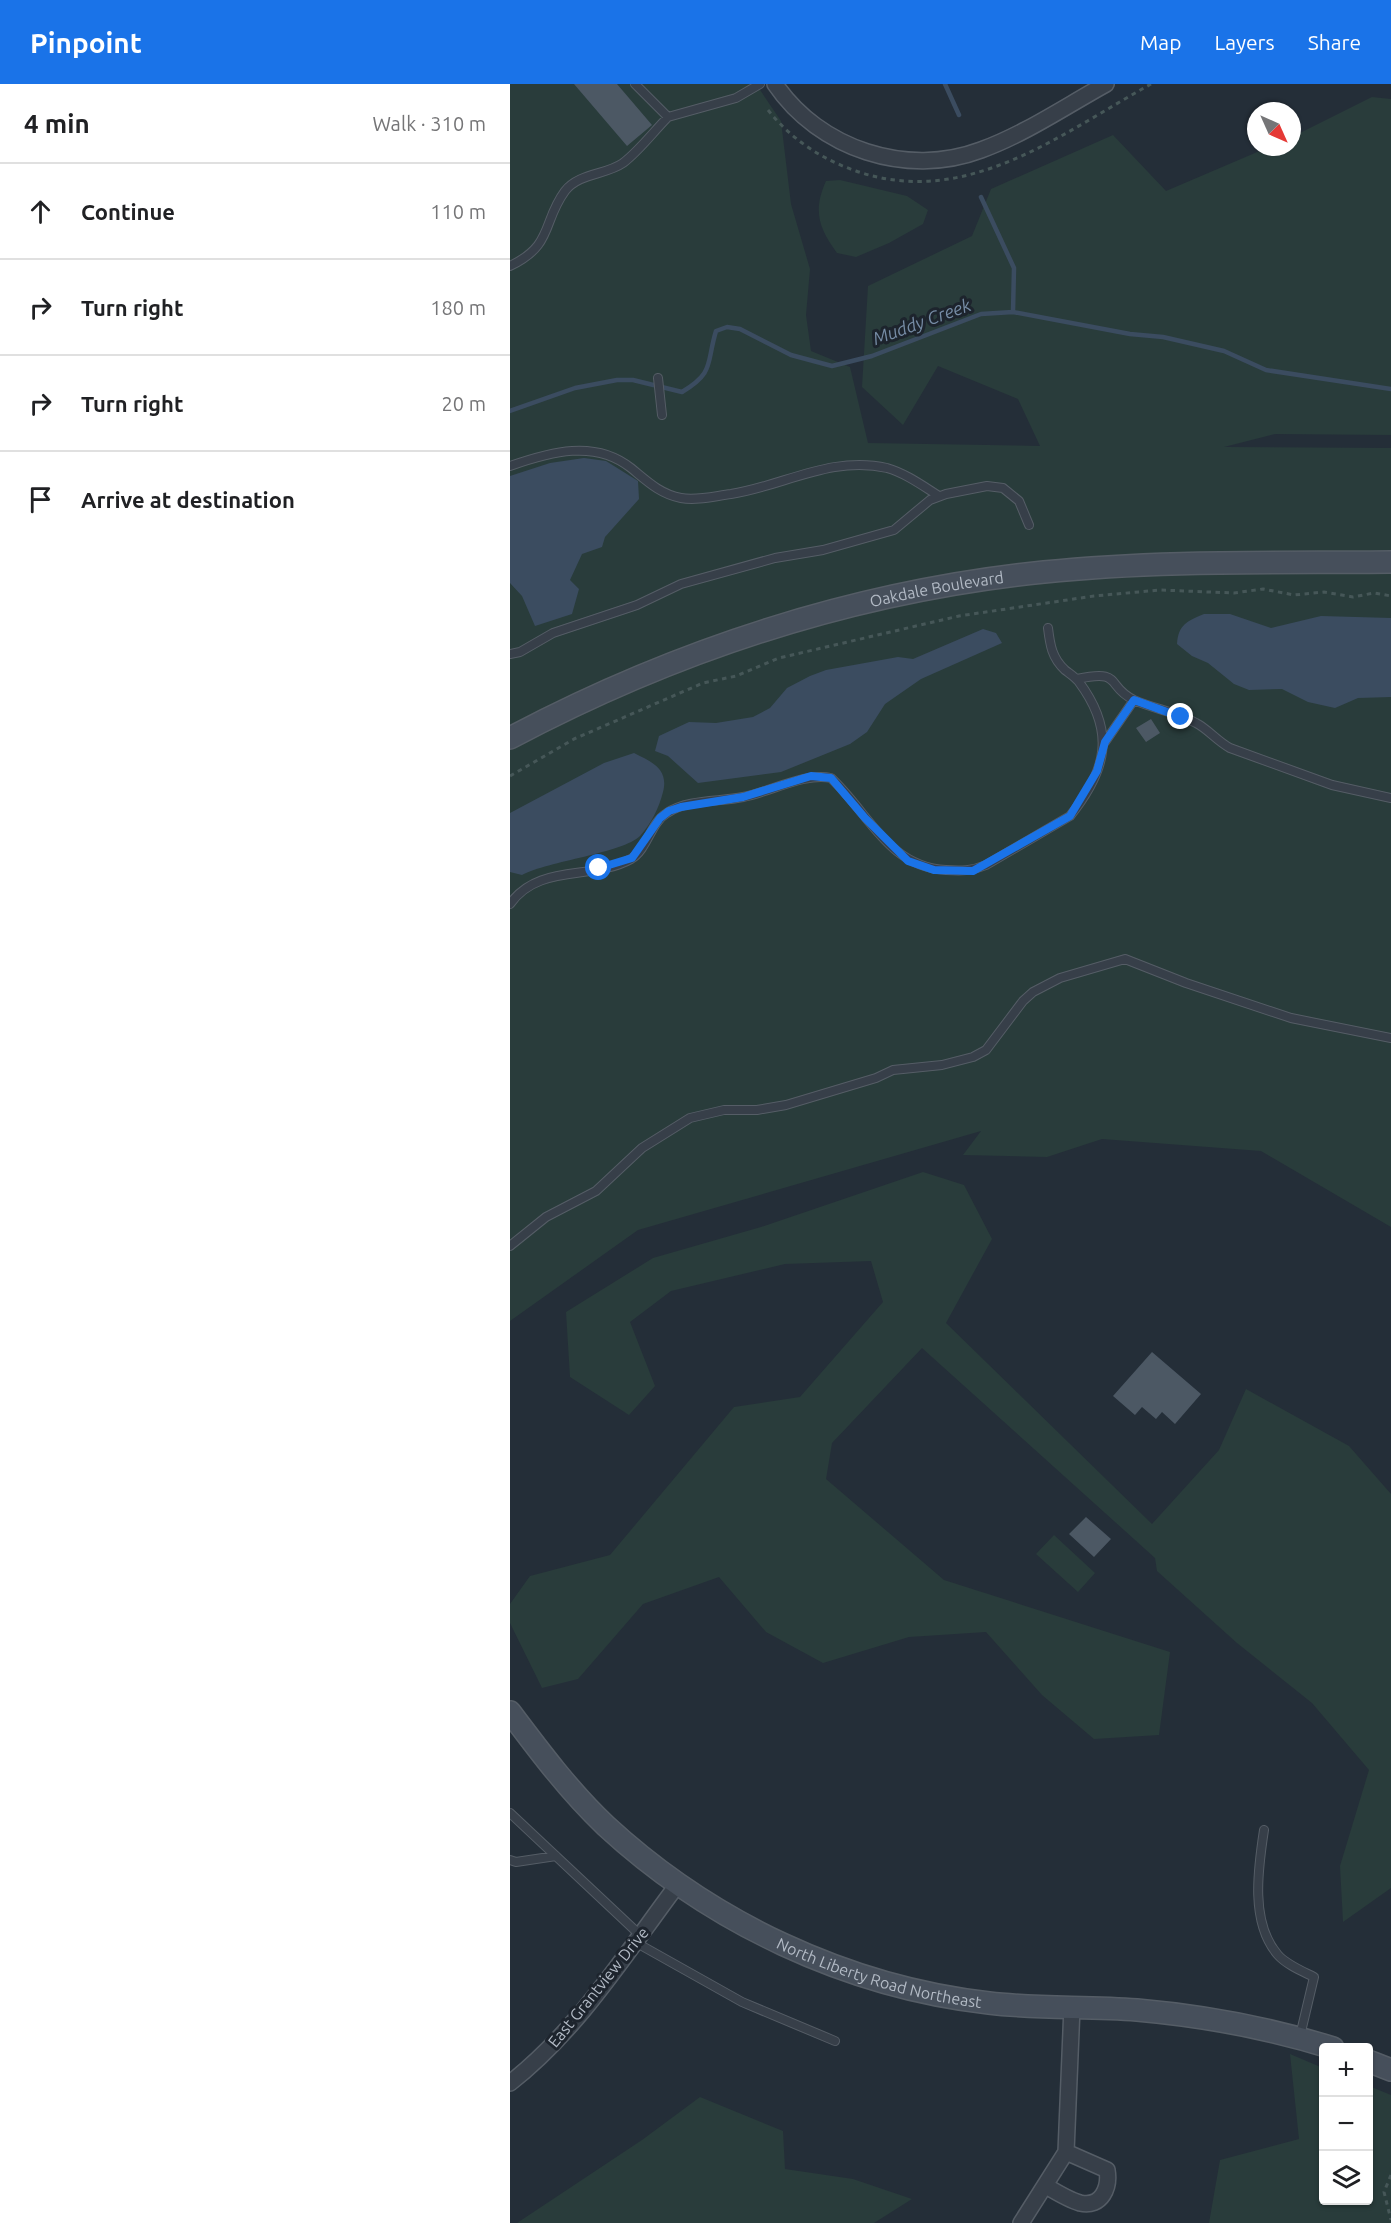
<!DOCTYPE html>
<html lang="en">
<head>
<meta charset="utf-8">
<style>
  :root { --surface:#fff; --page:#f6f6f6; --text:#202124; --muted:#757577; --line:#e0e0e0; --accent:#1a73e8 }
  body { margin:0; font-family:Ubuntu,sans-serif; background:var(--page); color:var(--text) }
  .controls { position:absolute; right:18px; bottom:18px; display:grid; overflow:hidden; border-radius:6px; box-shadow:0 2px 4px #0004 }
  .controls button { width:54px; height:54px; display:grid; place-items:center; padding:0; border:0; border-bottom:2px solid var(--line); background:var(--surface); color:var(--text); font:30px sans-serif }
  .compass { position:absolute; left:737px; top:18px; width:54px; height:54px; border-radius:50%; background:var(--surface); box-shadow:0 2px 4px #0004; rotate:135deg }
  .stop { position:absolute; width:18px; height:18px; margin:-14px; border:4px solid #1a73e8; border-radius:50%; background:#fff }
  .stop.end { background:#1a73e8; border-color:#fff; box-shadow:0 2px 6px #0008 }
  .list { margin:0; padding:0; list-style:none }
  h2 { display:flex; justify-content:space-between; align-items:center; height:78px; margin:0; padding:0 24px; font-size:26px }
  h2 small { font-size:20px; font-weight:400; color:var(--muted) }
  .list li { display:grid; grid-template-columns:39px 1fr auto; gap:18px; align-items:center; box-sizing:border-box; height:96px; padding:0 24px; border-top:2px solid var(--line) }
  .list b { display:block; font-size:22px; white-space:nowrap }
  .list em { font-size:20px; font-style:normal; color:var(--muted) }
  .icon { flex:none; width:33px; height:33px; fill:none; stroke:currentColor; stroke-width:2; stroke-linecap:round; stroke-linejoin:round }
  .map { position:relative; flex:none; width:881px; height:2139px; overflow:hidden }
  header { display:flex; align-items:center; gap:36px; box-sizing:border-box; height:84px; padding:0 30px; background:var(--accent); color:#fff }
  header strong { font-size:28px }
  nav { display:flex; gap:33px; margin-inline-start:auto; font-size:21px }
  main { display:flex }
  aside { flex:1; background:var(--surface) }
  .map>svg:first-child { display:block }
</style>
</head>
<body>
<header>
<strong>Pinpoint</strong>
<nav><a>Map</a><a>Layers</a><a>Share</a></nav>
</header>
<main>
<aside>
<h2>4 min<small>Walk · 310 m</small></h2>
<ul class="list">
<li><svg class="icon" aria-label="ahead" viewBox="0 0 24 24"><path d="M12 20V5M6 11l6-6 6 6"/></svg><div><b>Continue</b></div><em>110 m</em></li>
<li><svg class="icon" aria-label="right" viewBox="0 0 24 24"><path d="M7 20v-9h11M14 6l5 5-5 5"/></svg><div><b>Turn right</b></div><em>180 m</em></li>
<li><svg class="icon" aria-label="right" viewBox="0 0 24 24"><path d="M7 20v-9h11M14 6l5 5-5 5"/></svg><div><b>Turn right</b></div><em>20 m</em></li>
<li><svg class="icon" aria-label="arrive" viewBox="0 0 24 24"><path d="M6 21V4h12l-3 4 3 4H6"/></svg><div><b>Arrive at destination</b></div></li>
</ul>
</aside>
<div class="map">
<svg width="881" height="2139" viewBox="0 0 881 2139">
  <rect width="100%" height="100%" fill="#242e38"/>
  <path fill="#293c3b" d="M0 0H246L271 37 281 120 300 185 296 231 301 267 340 283 358 359 530 362 508 315 428 282 393 341 352 303 358 202 462 152 481 105 603 51 656 107 759 63H782V53L862 13 881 15V351L765 350 714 363 881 364V1143L751 1067 592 1055 537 1073 453 1071 471 1047 128 1146 0 1237Z
    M330 96 397 112 418 126 413 140 379 159 346 173 327 169C308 143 303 126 316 97Z
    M413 1088 454 1101 482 1155 436 1239 642 1440 709 1366 736 1305 839 1362 881 1410V1804L833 1838 830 1782 859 1686 802 1619 727 1559 647 1487 645 1474 412 1264 322 1359 316 1395 434 1496 660 1568 649 1651 584 1655 532 1611 476 1548 399 1553 313 1579 256 1548 209 1493 133 1520 68 1595 32 1604 0 1539V1520L20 1492 100 1471 224 1323 290 1313 373 1218 361 1177 275 1180 161 1207 120 1238 145 1302 119 1331 60 1293 56 1228 143 1174 251 1143Z
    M544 1451 585 1489 568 1508 526 1470Z
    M780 1970 813 1984 814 2116H858L859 2002 881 2011V2139H699L710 2076 789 2055Z
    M190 2013 273 2047 275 2085 343 2095 402 2115 364 2139H7L132 2056Z"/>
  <path fill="#3b4c60" d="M74 374 96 377 128 397 129 415 95 453 92 463 72 470 60 496 69 505 62 530 25 542 12 512 0 499V392L40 379Z
    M694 530H720L761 544 811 532 881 534V613L848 614 825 624 798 618 772 605 739 606 724 600 698 579 682 572 667 560C668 541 677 537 694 530Z
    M473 545 486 549 492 559 411 595 375 620 357 648 340 660 271 688 188 699 158 672 145 667 149 652 179 638 206 639 243 633 260 624 277 604 300 592 316 586 388 573 403 575Z
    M124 669C142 678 159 685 153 708 149 724 141 740 130 752 113 769 38 777 12 791L0 788V729L94 679Z"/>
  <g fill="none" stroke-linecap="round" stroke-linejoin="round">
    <path stroke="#3b4c60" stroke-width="4.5" d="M435 0 449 31
      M471 113 504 184 503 228
      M0 327 65 304 107 296H123L172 308C205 288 196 280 206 247L217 243 230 245 281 271 322 282 362 272 471 230 503 228 620 250 653 253 714 267 756 286 881 305"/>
  </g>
  <path fill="#4c5864" d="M64 0H107L142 41 117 62Z
    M641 635 650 649 636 658 626 644Z
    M642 1268 691 1310 665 1340 652 1328 646 1335 632 1323 625 1331 603 1312Z
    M576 1433 601 1455 584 1473 559 1450Z"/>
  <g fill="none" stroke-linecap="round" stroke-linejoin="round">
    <g stroke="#555d66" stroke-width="10">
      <path id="lane" d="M125 0 158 33 226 14 250 0
        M0 182C44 161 32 138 55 107 69 89 96 91 113 79 129 67 144 47 158 33
        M148 294 152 331
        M0 382C40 368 85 355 121 384 137 397 150 410 171 414 187 417 205 412 221 410 273 402 322 371 377 384 395 389 413 402 429 412
        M0 570 10 568 43 549 127 521 171 500 265 474 313 466 384 446 420 416 436 410 477 402 493 404 509 417 519 441
        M567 595C614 585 595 602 624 616 644 625 667 628 686 639 698 645 707 657 720 664L822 701 881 714
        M595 658 624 616
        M0 820C29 779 81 797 121 775 138 765 140 739 157 729 178 715 210 718 233 713 260 708 296 688 321 694 359 729 378 783 436 786 451 787 462 787 476 781L560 732C597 686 606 648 569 598 565 593 560 590 555 586 542 574 540 561 538 544
        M0 1162 36 1133 86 1107 132 1064 180 1034 214 1026H247L276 1021 366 994 383 986 432 981 463 973 476 966 513 917 523 908 550 894 615 875 676 899 781 934 881 954
        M0 1729 130 1851
        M754 1746C748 1785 740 1839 768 1871 777 1881 792 1887 804 1893L790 1952
        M0 1776 6 1778 46 1772
        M125 1858 232 1918 325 1957"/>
    </g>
    <g stroke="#555d66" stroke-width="18">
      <path id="street" d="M265 0C309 65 397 94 471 66 515 50 556 22 596 0
        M0 1999C69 1945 116 1869 168 1800
        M536 2102C546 2108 559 2116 570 2119 592 2124 600 2103 597 2086L556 2068
        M511 2139 556 2068 562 1923"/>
    </g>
    <g stroke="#555d66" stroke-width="24">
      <g id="secondary">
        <path id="s1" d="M0 654C166 566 347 507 534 488 649 476 765 479 881 478"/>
        <path id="s2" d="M0 1628C30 1668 60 1708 96 1742 200 1838 337 1903 479 1919 528 1925 578 1922 627 1926 695 1932 759 1944 823 1964"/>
        <path d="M858 1977 881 1986"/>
      </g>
    </g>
    <path stroke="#465758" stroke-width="3" stroke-dasharray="4.5 4.5" stroke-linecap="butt" d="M258 26C281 55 311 75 346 87 456 125 549 51 641 0
      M0 692 64 655 193 599 226 592 269 574 449 532 584 512 650 506 724 509 753 505 784 511 814 508 843 513 864 509 881 512
      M881 2091 874 2108 881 2136"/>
    <use href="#lane" stroke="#373f49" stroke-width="8"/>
    <use href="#street" stroke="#373f49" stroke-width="15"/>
    <use href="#secondary" stroke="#464f5b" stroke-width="21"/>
  </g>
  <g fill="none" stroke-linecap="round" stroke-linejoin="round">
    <path stroke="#1a73e8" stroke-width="8" d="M89 784 122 774 150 734 159 727 171 723 233 713 301 692 321 694 355 734 398 777 424 786 463 787 560 732 587 687 595 658 624 616 671 633"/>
  </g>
  <g text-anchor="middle" stroke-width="6" stroke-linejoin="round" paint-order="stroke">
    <g font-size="16" fill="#b2bac5" stroke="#1d242d">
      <text dy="6" stroke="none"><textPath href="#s1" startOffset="454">Oakdale Boulevard</textPath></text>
      <text dy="6" stroke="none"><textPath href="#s2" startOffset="464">North Liberty Road Northeast</textPath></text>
      <text transform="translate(88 1903) rotate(-51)" y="6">East Grantview Drive</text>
    </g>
    <g font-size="18" font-style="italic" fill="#768ca5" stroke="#1d242d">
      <text transform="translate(412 238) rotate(-20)" y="6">Muddy Creek</text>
    </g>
  </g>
</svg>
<div class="controls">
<button>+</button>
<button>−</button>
<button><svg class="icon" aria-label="layers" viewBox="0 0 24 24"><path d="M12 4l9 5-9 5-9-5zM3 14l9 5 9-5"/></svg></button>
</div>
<svg class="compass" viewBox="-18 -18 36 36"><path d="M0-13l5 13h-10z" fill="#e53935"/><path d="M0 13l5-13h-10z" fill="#757577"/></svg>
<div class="stop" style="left:89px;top:784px"></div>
<div class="stop end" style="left:671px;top:633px"></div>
</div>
</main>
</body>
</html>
